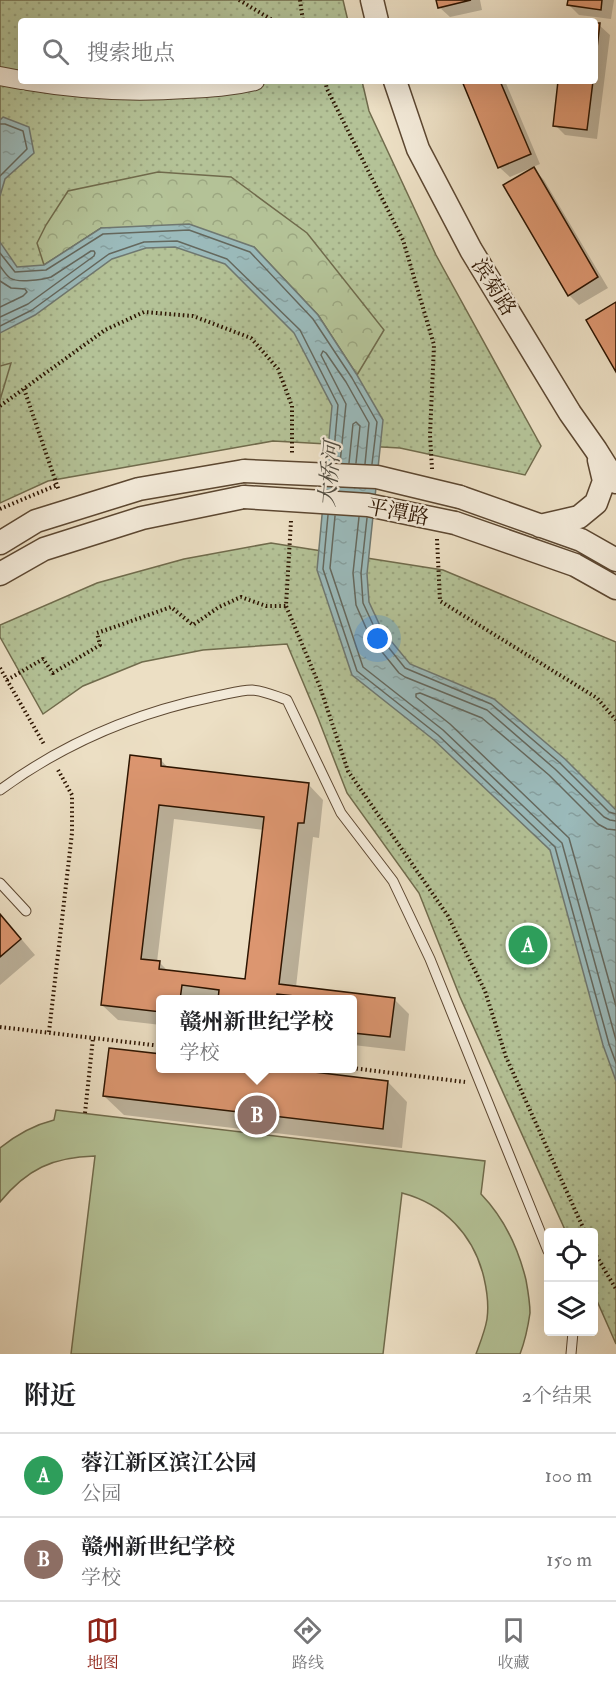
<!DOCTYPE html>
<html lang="zh">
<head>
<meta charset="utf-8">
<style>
  :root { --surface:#fff; --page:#f6f6f6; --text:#202124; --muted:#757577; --line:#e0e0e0; --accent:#8f2418 }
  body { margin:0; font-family:"IM FELL Double Pica","Noto Serif SC",serif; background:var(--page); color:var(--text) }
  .controls { position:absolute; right:18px; bottom:18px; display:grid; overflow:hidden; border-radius:6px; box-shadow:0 6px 24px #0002 }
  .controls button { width:54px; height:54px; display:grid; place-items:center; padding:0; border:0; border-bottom:2px solid var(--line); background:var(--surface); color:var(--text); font:30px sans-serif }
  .you { position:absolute; left:378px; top:639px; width:21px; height:21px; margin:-15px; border:4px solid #fff; border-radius:50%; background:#1a73e8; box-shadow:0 0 0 9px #1a73e833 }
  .badge { display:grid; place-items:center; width:39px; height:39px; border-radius:50%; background:var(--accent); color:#fff; font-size:20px; font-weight:700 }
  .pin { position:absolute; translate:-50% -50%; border:3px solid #fff; box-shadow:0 2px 6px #0006 }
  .popup { position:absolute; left:156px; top:995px; width:201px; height:78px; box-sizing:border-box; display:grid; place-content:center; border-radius:6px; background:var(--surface); filter:drop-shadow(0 2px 4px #0005); font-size:20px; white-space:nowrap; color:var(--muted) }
  .popup b { font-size:22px; color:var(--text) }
  .popup::after { content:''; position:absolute; left:50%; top:100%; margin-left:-12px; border:12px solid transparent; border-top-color:var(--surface) }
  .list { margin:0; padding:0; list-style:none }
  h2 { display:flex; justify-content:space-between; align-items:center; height:78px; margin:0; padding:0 24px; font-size:26px }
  h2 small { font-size:20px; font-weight:400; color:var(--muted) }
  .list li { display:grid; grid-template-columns:39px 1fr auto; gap:18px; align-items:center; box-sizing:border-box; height:84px; padding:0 24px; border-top:2px solid var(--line) }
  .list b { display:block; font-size:22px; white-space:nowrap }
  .list p { margin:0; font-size:20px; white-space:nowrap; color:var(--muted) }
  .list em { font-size:20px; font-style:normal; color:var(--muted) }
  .icon { flex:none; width:33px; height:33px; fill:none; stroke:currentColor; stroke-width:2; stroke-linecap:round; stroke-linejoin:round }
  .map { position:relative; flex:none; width:616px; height:1354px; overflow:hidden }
  .search { position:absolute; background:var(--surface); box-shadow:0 6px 24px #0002; left:18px; right:18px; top:18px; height:66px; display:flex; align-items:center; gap:15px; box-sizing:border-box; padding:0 21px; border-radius:6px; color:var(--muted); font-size:22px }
  .sheet { height:246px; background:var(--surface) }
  nav { display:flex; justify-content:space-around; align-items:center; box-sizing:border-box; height:84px; border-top:2px solid var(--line); background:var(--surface); font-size:16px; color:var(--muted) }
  nav a { display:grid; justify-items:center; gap:3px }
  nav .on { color:var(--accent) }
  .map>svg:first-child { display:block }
</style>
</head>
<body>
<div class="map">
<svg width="616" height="1354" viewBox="0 0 616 1354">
  <defs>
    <pattern id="grass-dots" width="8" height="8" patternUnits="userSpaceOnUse" patternTransform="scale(1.5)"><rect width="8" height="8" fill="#b4c297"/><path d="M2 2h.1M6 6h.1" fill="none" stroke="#9ba680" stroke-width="1.8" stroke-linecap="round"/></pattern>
    <pattern id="forest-crowns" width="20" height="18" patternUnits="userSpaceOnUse" patternTransform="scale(1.5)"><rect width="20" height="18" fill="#b4c297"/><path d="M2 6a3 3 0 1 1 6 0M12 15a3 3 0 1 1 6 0" fill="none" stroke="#9ba680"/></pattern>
    <pattern id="water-ripples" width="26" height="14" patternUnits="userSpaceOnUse" patternTransform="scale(1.5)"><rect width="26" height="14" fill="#9bbbbc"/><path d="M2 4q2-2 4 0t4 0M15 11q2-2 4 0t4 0" fill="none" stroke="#86a0a0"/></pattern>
  </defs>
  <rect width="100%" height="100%" fill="#ecdfc4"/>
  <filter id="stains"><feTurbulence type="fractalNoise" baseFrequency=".00333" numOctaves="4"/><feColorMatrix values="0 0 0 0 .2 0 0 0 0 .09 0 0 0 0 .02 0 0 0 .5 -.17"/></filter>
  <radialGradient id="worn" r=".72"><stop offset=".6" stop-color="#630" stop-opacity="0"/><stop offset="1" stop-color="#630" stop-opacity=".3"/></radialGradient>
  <path fill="url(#grass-dots)" stroke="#706b4c" stroke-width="1.5" d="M0 0H343L348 21H21V81H362L369 111 436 255 541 446 525 475 400 448 273 441 48 481 0 503Z
    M271 543 443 570 616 642V1344L594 1294V1232H566L460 997 419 893 347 793 318 718 287 644 203 650 142 662 83 686 43 714 0 637V625L97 583 184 559Z"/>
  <path fill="url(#forest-crowns)" stroke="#706b4c" stroke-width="1.5" d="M158 172 231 177 307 233 384 330 357 375 318 315 254 247 101 228 44 265 37 243 46 225 68 191Z
    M11 363 0 400V366Z"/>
  <path fill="#b4c297" stroke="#706b4c" stroke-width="1.5" d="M56 1110 485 1161 481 1194C505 1219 518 1247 526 1280 528 1291 530 1302 530 1313 528 1327 525 1341 520 1354H476C480 1343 485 1331 487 1319 489 1305 487 1291 484 1278 474 1235 444 1204 402 1193L383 1354H71L95 1156C53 1157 27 1169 0 1202V1148C16 1135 34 1125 54 1120Z"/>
  <path fill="url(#water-ripples)" stroke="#6f7871" stroke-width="1.5" d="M3 117 29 127 34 153 5 179 0 196V120Z
    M189 224 254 247 318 315 357 375 383 420 367 574 369 602 382 630 410 664 494 699 565 759 616 810V1081L603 1045 550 850 434 740 352 675 317 570 332 406 294 333 225 264 175 247 146 248 112 259 35 315 0 333V242L17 267 44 265 101 228Z"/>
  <path fill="#0003" fill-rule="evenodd" d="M438 0H480L482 10 450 17 439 7Z
    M569 0H614L611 19 579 15 569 5Z
    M595 24 599 25 610 35 597 139 565 135 555 125 560 81H595Z
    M463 81H505L540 164 510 177 499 167Z
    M534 169 544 180 608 288 579 305 569 295Z
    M161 760 169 769 308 784 323 800 319 838 313 837 296 987 394 999 409 1014 405 1051 353 1045V1000H161V1025L118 1020 102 1005ZM174 819 264 830 246 981 169 972 159 962H157Z
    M0 914 35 955 0 985Z
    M110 1050 161 1056V1068L388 1082 407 1102 402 1148 124 1115 104 1096Z"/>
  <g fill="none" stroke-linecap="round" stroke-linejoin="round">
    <path stroke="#64685e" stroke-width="1.5" d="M0 124H5L23 131 27 149 0 176
      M0 253 15 272 46 270 103 234 189 230 250 252 313 319 352 378 377 422 372 464
      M0 266C3 270 6 275 10 278 17 283 42 280 51 277L91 251H94L95 253 94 256 28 304 0 317
      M0 281 11 288 25 289 27 292 23 296 0 307
      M0 326 32 310 109 254 144 242 177 241 227 259 300 330 338 405 333 462
      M340 463 346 404 321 355 323 351 326 353 346 382 369 423 365 464
      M349 463 353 424 356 422 360 426 356 463
      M328 515 323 569 357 671 438 735 555 847 609 1044 616 1063
      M335 516 330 568 363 667 443 730 562 843 616 1040
      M359 517 353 573 356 605 370 637 399 673 405 677 487 710 555 769 604 817 610 820 616 821
      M367 518 361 573 363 603 377 633 405 668 491 704 560 763 609 812 616 814
      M616 830 607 829 598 824 549 775 482 718 420 693 416 694V697L450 724 569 838 616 1006"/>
  </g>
  <path fill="#dc9670" stroke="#2c1400" stroke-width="1.5" fill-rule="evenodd" d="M436 0H471L438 8Z
    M568 0H602L601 10 567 5Z
    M595 23H600L595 65Z
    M462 81H500L531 154 498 168Z
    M558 81H593L587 130 553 126Z
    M534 167 598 277 568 296 503 185Z
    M616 302V372L586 320Z
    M130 755 161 759V766L309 783 304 823H298L279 984 395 998 390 1037 353 1033V1000H302L303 997 277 994 276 1000H218L219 990 182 985 180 1000H161V1012L101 1005ZM159 805 264 817 245 979 159 969 160 961 141 959Z
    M0 914 21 939 0 957Z
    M109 1048 161 1054V1068H281L388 1081 383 1129 103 1096Z"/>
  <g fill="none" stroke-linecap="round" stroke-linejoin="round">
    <g stroke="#5c4731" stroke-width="11">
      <path id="service" d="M0 790C63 744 135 713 212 697 225 695 239 690 252 690 265 691 275 696 287 700L341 813 393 881 430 959 548 1251
        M0 883 26 911
        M571 1354 573 1332"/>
    </g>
    <g stroke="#5c4731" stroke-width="20">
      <path id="minor" d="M0 76 21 80
        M27 81C80 90 132 93 186 89 210 88 231 87 255 81"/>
    </g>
    <g stroke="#5c4731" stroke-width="25">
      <path id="tertiary" d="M372 0 377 21
        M395 81 418 149 471 250 570 413 596 450 616 482
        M460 497 581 540 616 560
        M455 523 575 565 616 588
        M540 526 579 517 596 503 604 481 599 460
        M0 543 36 521 139 489 244 471
        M0 574 44 549 142 518 244 497"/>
    </g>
    <path stroke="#2c1400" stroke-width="4" stroke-dasharray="1.5 3" stroke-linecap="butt" d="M239 0 274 21
      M300 0 303 21
      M325 81 327 89 403 240 434 345 430 435 432 469
      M24 389 59 491
      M0 406 105 330 144 312 193 316 251 338 278 369 292 406V454
      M0 509 57 485
      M291 521 286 606 320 687 348 771 448 916 485 991 506 1057 585 1232
      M437 539 440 601 597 698 616 720
      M0 668 45 746
      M7 680 43 659 53 673 100 645 97 633 171 607 193 625 219 607 241 597 266 606H286
      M0 1027 161 1046
      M49 1032 72 833V795L57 768
      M352 1068 465 1082
      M85 1113 93 1038
      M594 1252 616 1289"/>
    <use href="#service" stroke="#f3ead9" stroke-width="9"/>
    <use href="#minor" stroke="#f3ead9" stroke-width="18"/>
    <use href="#tertiary" stroke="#f3ead9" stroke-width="22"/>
    <g stroke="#5c4731" stroke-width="25" stroke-linecap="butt">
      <path id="tertiary-bridge" d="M244 471 377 477 460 497
        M244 497 368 505 455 523"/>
    </g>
    <use href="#tertiary-bridge" stroke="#f3ead9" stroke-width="22"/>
  </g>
  <g text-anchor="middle" stroke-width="4.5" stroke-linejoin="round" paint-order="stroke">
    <g font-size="21" fill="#2c1400" stroke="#f3ead9">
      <text transform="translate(494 287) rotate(58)" y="7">滨菊路</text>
      <text transform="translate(398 512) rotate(11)" y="7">平潭路</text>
    </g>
    <g font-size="22" font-style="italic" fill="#534e42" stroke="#f3ead9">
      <text transform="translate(329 474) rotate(-85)" y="8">大桥河</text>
    </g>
  </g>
  <rect width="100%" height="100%" filter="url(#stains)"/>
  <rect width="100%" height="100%" fill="url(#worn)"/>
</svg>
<div class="controls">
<button><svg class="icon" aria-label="locate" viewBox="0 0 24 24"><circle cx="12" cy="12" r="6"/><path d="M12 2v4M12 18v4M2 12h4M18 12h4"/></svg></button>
<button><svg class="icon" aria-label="layers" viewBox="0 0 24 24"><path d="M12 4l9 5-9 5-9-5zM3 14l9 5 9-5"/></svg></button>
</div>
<div class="you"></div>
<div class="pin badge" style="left:528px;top:945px;background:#2e9e5b">A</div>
<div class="pin badge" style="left:257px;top:1115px;background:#8d6e63">B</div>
<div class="popup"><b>赣州新世纪学校</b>学校</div>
<div class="search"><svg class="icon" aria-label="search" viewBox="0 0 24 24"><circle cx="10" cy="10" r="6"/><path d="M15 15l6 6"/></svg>搜索地点</div>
</div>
<section class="sheet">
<h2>附近<small>2个结果</small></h2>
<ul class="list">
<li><span class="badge" style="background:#2e9e5b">A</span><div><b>蓉江新区滨江公园</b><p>公园</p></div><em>100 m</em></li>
<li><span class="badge" style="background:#8d6e63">B</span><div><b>赣州新世纪学校</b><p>学校</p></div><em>150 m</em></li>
</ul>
</section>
<nav>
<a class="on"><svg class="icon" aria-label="map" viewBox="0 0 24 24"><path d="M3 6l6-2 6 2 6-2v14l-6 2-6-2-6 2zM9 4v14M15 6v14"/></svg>地图</a>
<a><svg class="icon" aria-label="directions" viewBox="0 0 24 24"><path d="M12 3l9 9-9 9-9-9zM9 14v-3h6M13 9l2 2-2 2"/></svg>路线</a>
<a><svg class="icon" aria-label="saved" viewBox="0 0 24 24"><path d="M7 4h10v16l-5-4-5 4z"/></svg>收藏</a>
</nav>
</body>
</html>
